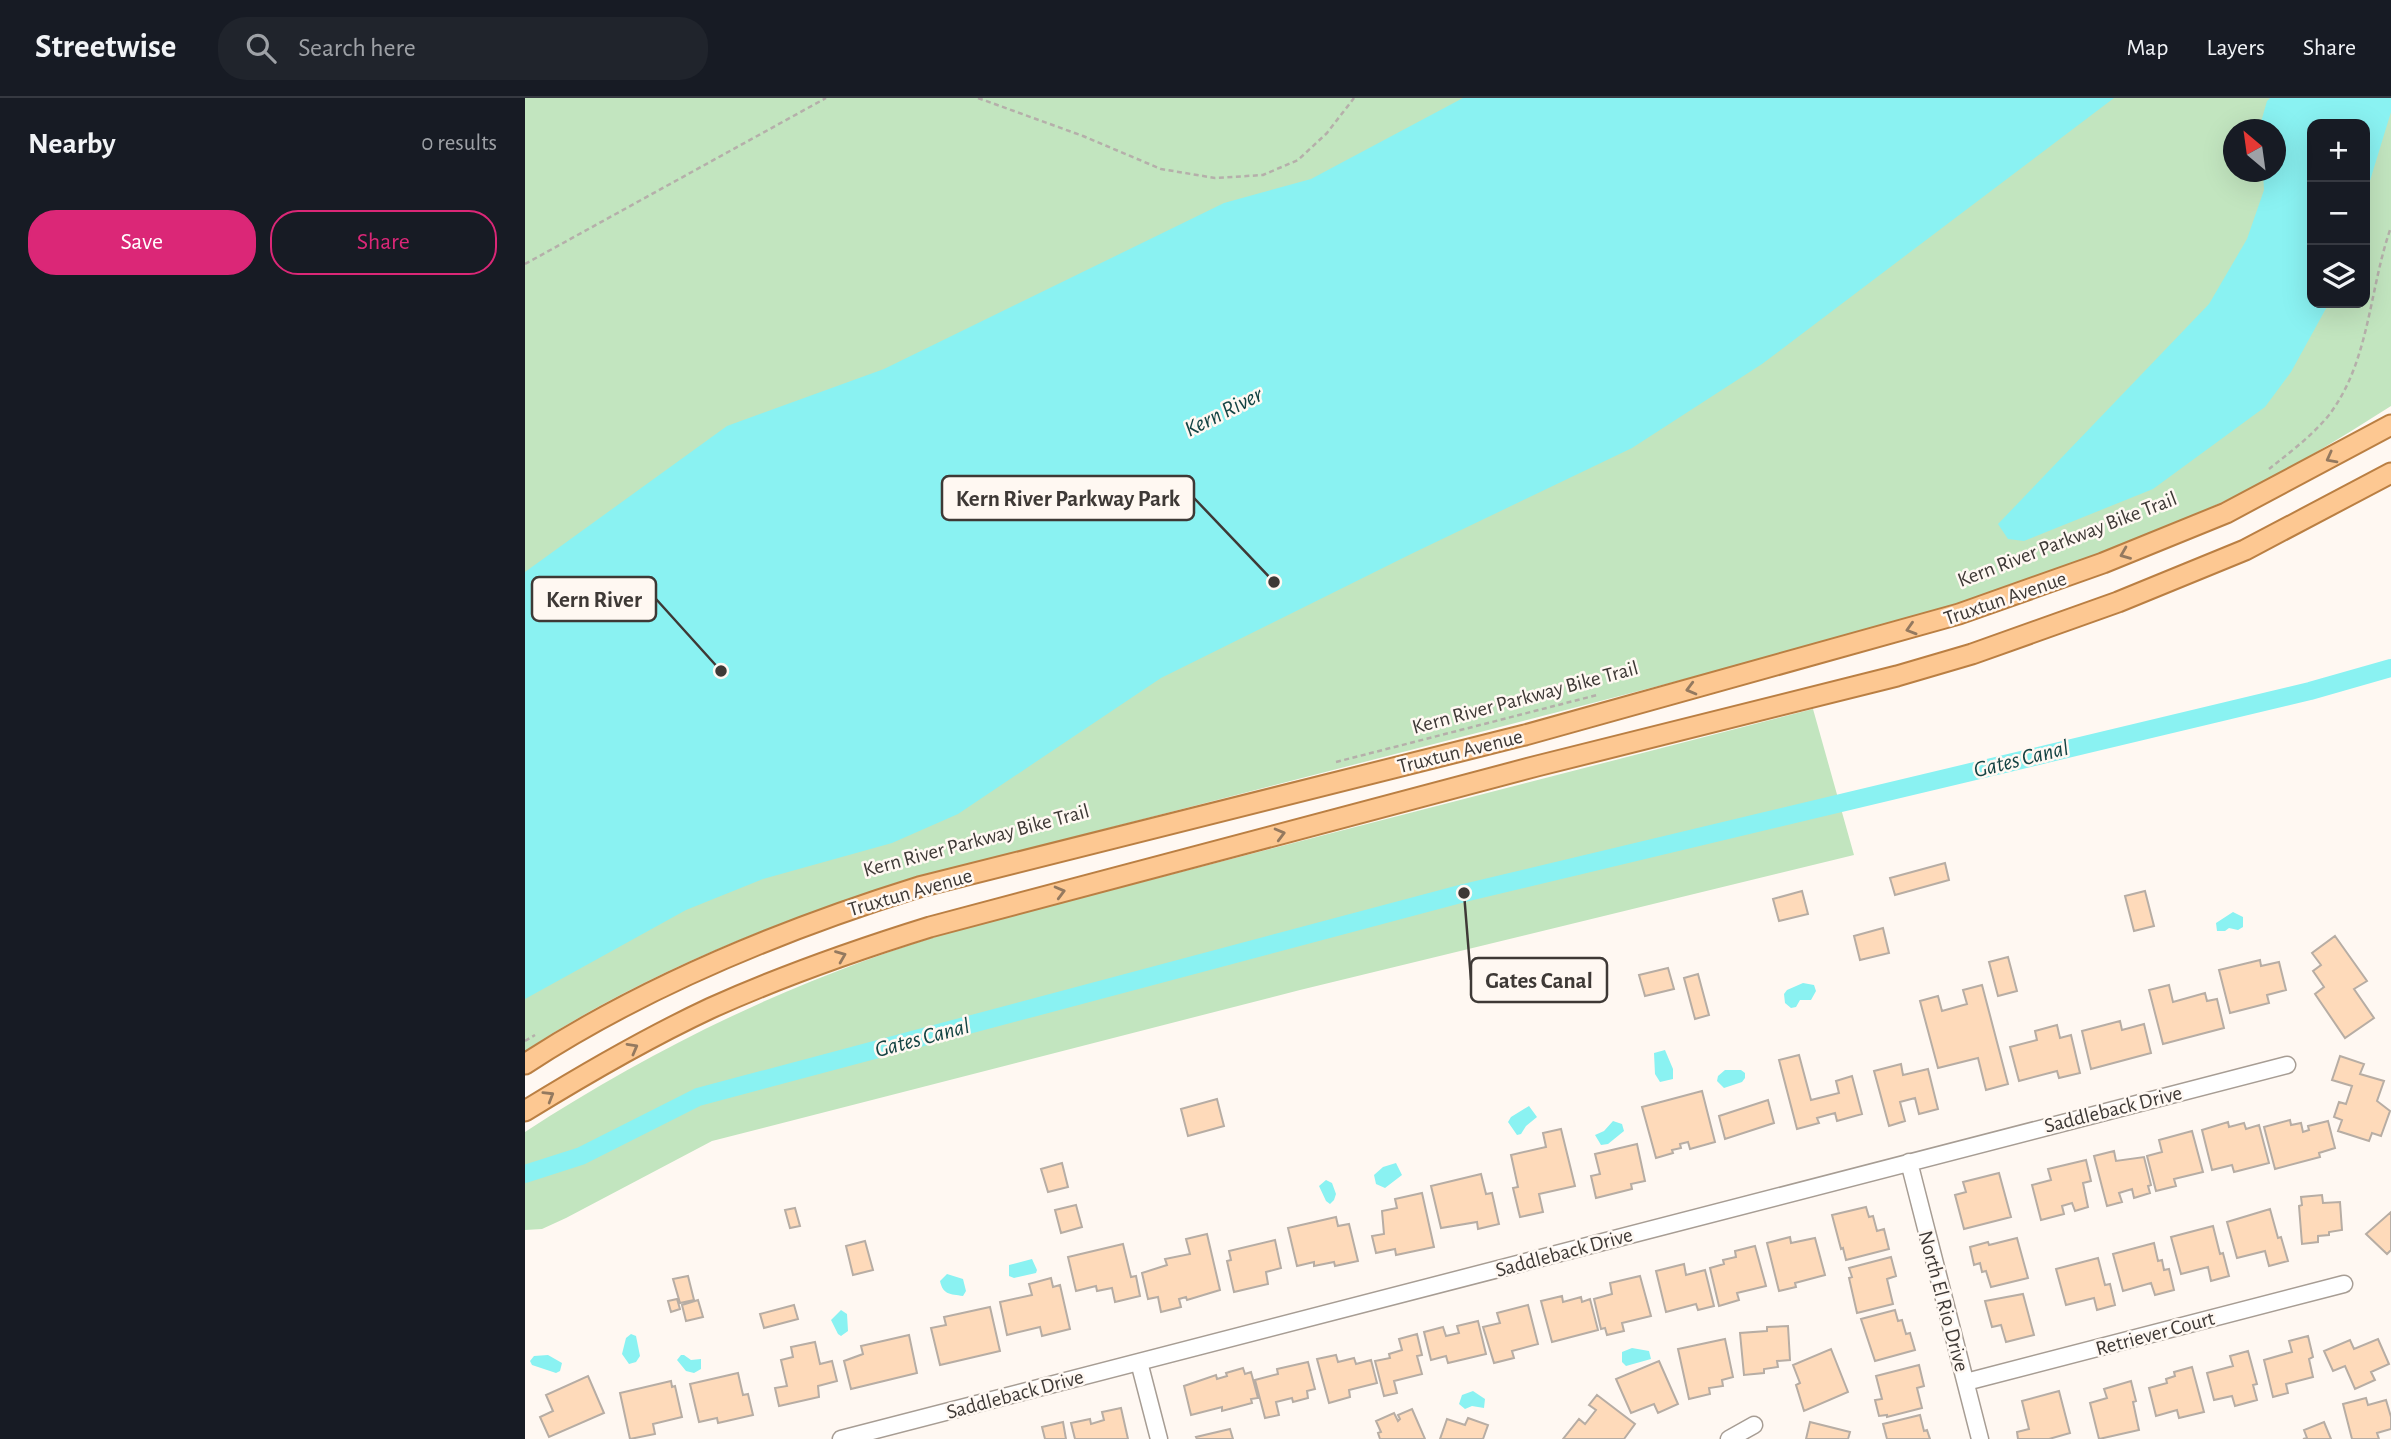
<!DOCTYPE html>
<html lang="en">
<head>
<meta charset="utf-8">
<style>
  :root { --surface:#171b24; --page:#20242c; --text:#f1f3f6; --muted:#9ea1a6; --line:#363941; --accent:#db2777 }
  body { margin:0; font-family:"Alegreya Sans",sans-serif; background:var(--page); color:var(--text) }
  .controls { position:absolute; right:21px; top:21px; display:grid; overflow:hidden; border-radius:14px; box-shadow:0 7px 28px #0002 }
  .controls button { width:63px; height:63px; display:grid; place-items:center; padding:0; border:0; border-bottom:2px solid var(--line); background:var(--surface); color:var(--text); font:35px sans-serif }
  .compass { position:absolute; left:1698px; top:21px; width:63px; height:63px; border-radius:50%; background:var(--surface); box-shadow:0 7px 28px #0002; rotate:331deg }
  .list { margin:0; padding:0; list-style:none }
  h2 { display:flex; justify-content:space-between; align-items:center; height:91px; margin:0; padding:0 28px; font-size:30px }
  h2 small { font-size:23px; font-weight:400; color:var(--muted) }
  .actions { display:flex; gap:14px; padding:21px 28px }
  .actions a { flex:1; padding:16px 0; border:2px solid var(--accent); border-radius:28px; text-align:center; font-size:24px; color:var(--accent) }
  .actions .main { background:var(--accent); color:#fff }
  .icon { flex:none; width:38px; height:38px; fill:none; stroke:currentColor; stroke-width:2; stroke-linecap:round; stroke-linejoin:round }
  .map { position:relative; flex:none; width:1866px; height:1341px; overflow:hidden }
  header { display:flex; align-items:center; gap:42px; box-sizing:border-box; height:98px; padding:0 35px; background:var(--surface); border-bottom:2px solid var(--line) }
  header strong { font-size:33px }
  nav { display:flex; gap:38px; margin-inline-start:auto; font-size:24px }
  .search { width:490px; height:63px; background:var(--page); display:flex; align-items:center; gap:18px; box-sizing:border-box; padding:0 24px; border-radius:28px; color:var(--muted); font-size:26px }
  main { display:flex }
  aside { flex:1; background:var(--surface) }
  .map>svg:first-child { display:block }
</style>
</head>
<body>
<header>
<strong>Streetwise</strong>
<div class="search"><svg class="icon" aria-label="search" viewBox="0 0 24 24"><circle cx="10" cy="10" r="6"/><path d="M15 15l6 6"/></svg>Search here</div>
<nav><a>Map</a><a>Layers</a><a>Share</a></nav>
</header>
<main>
<aside>
<h2>Nearby<small>0 results</small></h2>
<ul class="list">
</ul>
<div class="actions"><a class="main">Save</a><a>Share</a></div>
</aside>
<div class="map">
<svg width="1866" height="1341" viewBox="0 0 1866 1341">
  <rect width="100%" height="100%" fill="#fff8f2"/>
  <path fill="#c2e5bf" fill-rule="evenodd" d="M0 0H1866V308C1839 325 1812 342 1785 358 1641 441 1474 496 1315 541L398 778C261 819 119 874 0 953ZM1787 26H1840V205H1787ZM1708 32H1750V74H1708Z
    M1288 611 1329 757 775 892 187 1043 41 1120 17 1131 0 1132V1034C138 944 284 875 443 829Z"/>
  <path fill="#8af2f2" d="M938 0H1589L1237 266 1107 350 886 456 636 580 433 716 367 745 238 781 161 812 0 901V474L202 328 359 271 699 105 786 81Z
    M1745 0H1866V14L1840 99V26H1787V205H1804L1766 274 1740 309 1628 391 1499 443 1483 441 1473 426 1684 206 1722 141 1739 92 1738 74H1750V32L1734 31 1742 3Z
    M1708 814 1718 819V829L1713 832 1704 830 1700 833H1692L1691 825Z
    M1278 885 1289 887 1291 893 1286 902H1275L1271 909 1266 910 1260 905 1259 896 1262 892Z
    M1140 952 1148 971V981L1135 984 1130 976 1129 955Z
    M1200 972H1216L1220 975V980L1217 984 1199 990 1192 983 1193 978Z
    M1004 1008 1012 1019 1001 1028 996 1036 992 1037 983 1024 986 1019Z
    M1088 1023 1097 1026 1099 1033 1083 1046 1076 1047 1070 1037 1079 1033Z
    M871 1065 877 1077 860 1090 851 1086 849 1077 858 1069Z
    M801 1082 807 1085 811 1096 809 1102 805 1106 801 1103 794 1088Z
    M507 1161 512 1172 511 1175 489 1180 484 1178V1167Z
    M422 1176 438 1181 441 1193 438 1198C425 1196 418 1197 415 1183Z
    M316 1212 322 1216 323 1233 316 1238 313 1236 306 1222Z
    M106 1236 111 1238 115 1258 111 1264 104 1266 97 1256 101 1240Z
    M1107 1250 1124 1253 1126 1261 1101 1268 1097 1264V1254Z
    M23 1257 37 1265 35 1273 31 1275 7 1267 5 1263 9 1258Z
    M156 1257H159L166 1262 176 1261V1271L169 1275 161 1273 152 1262Z
    M948 1293 960 1301 959 1310 947 1308 940 1311 934 1306 937 1297Z"/>
  <g fill="none" stroke-linecap="round" stroke-linejoin="round">
    <path stroke="#8af2f2" stroke-width="18" d="M0 1076 56 1058 173 999 939 795 1785 593 1866 570"/>
  </g>
  <path fill="#fedaba" stroke="#b7ada4" stroke-width="2" d="M1420 765 1424 782 1370 797 1365 780Z
    M1277 793 1283 816 1254 823 1248 801Z
    M1620 793 1629 828 1609 833 1600 798Z
    M1358 830 1364 855 1335 862 1329 838Z
    M1810 838 1842 883 1829 891 1849 920 1820 940 1790 896 1799 889 1788 873 1796 867 1787 855Z
    M1483 859 1492 893 1473 898 1464 864Z
    M1735 862 1736 868 1754 864 1761 892 1742 897 1744 905 1705 915 1694 872Z
    M1143 870 1149 891 1120 898 1114 877Z
    M1173 876 1184 917 1170 921 1159 880Z
    M1457 887 1483 986 1461 992 1453 960 1413 970 1395 903 1413 898 1417 913 1442 906 1438 892Z
    M1644 887 1648 904 1680 895 1682 903 1692 901 1699 930 1638 946 1624 892Z
    M1595 923 1597 932 1619 926 1626 955 1566 971 1557 933Z
    M1532 927 1535 940 1546 937 1555 975 1534 980 1532 973 1494 983 1485 949 1512 942 1510 933Z
    M1274 957 1286 1002 1314 995 1311 983 1327 978 1337 1016 1312 1023 1310 1015 1292 1020 1294 1025 1272 1031 1254 962Z
    M1815 958 1839 966 1835 976 1859 983 1852 1003 1865 1013 1856 1038 1847 1035 1844 1043 1813 1033 1817 1022 1809 1019 1814 1004 1821 1006 1827 988 1807 982Z
    M1376 966 1378 977 1403 971 1413 1011 1394 1016 1390 1000 1375 1004 1380 1023 1364 1028 1349 973Z
    M1177 993 1190 1044 1165 1051 1163 1044 1155 1046 1156 1050 1147 1052 1148 1055 1131 1060 1117 1009Z
    M692 1001 699 1028 663 1038 656 1011Z
    M1243 1002 1249 1025 1200 1041 1194 1018Z
    M1765 1022 1766 1027 1776 1025 1778 1034 1784 1032 1783 1028 1803 1023 1810 1050 1794 1055 1795 1059 1750 1071 1739 1029Z
    M1703 1024 1704 1029 1719 1025 1721 1031 1734 1027 1744 1065 1709 1074 1707 1067 1687 1072 1677 1032Z
    M1036 1031 1050 1088 1014 1096 1018 1114 995 1119 988 1090 993 1089 986 1057 1021 1049 1018 1035Z
    M1667 1033 1678 1074 1649 1081 1651 1088 1631 1093 1622 1058 1637 1054 1634 1042Z
    M1112 1046 1120 1083 1106 1086 1107 1091 1071 1100 1066 1078 1075 1076 1070 1056Z
    M1589 1053 1591 1063 1619 1059 1626 1087 1623 1088 1625 1095 1609 1100 1607 1091 1594 1095 1597 1104 1582 1108 1569 1058Z
    M1561 1062 1566 1083 1558 1085 1563 1109 1550 1113 1547 1105 1537 1108 1539 1116 1516 1122 1507 1087 1526 1082 1523 1071Z
    M537 1065 543 1089 523 1094 516 1071Z
    M1474 1075 1486 1119 1439 1131 1430 1097 1441 1094 1438 1084Z
    M956 1076 961 1096 967 1095 974 1126 953 1131 952 1124 916 1130 906 1088Z
    M897 1095 909 1149 871 1157 870 1151 851 1155 847 1138 859 1136 857 1113 872 1110 870 1101Z
    M1797 1097 1798 1105 1815 1104 1817 1132 1804 1134V1137L1793 1138V1144L1777 1146 1774 1108 1777 1107 1776 1099Z
    M551 1107 557 1129 536 1135 530 1112Z
    M1341 1109 1344 1119 1348 1118 1352 1133 1359 1131 1364 1151 1321 1162 1318 1150 1316 1151 1307 1117Z
    M270 1110 275 1128 265 1130 260 1112Z
    M1745 1111 1753 1140 1756 1139 1763 1163 1744 1168 1740 1153 1712 1160 1702 1124Z
    M1866 1114V1152L1862 1156 1841 1136Z
    M811 1119 813 1128 824 1126 833 1163 810 1168 809 1164 789 1168V1164L772 1168 763 1130Z
    M1688 1128 1695 1156 1698 1155 1704 1178 1686 1183 1683 1169 1656 1176 1646 1139Z
    M682 1136 695 1192 662 1202 661 1199 654 1201 656 1209 636 1214 633 1199 623 1201 617 1175 642 1167 640 1161 665 1156 661 1141Z
    M1265 1139 1266 1145 1290 1140 1300 1177 1270 1185 1271 1189 1254 1193 1242 1145Z
    M1492 1140 1503 1180 1466 1189 1461 1173 1457 1174 1455 1165 1449 1167 1445 1149 1463 1144 1464 1147Z
    M750 1142 756 1170 741 1174 743 1186 709 1194 702 1163 706 1162 704 1153Z
    M340 1143 348 1172 328 1177 321 1148Z
    M1629 1145 1633 1163 1637 1162 1639 1172 1644 1171 1649 1192 1630 1197 1626 1185 1598 1193 1588 1156Z
    M598 1146 606 1179 611 1178 615 1198 590 1204 587 1190 572 1193 571 1188 551 1193 543 1159Z
    M1230 1148 1241 1188 1212 1195 1214 1202 1194 1208 1185 1170 1199 1166 1198 1162 1211 1159 1210 1153Z
    M1366 1159 1371 1178 1362 1181 1368 1206 1332 1215 1324 1180 1327 1179 1324 1170Z
    M1573 1160 1580 1187 1585 1186 1590 1207 1572 1212 1569 1200 1541 1207 1531 1171Z
    M1159 1166 1161 1177 1180 1172 1189 1208 1173 1212 1171 1206 1141 1214 1131 1173Z
    M163 1178 169 1202 155 1205 148 1181Z
    M1115 1178 1126 1218 1097 1225 1099 1233 1082 1237 1080 1230 1076 1231 1069 1201 1087 1196 1085 1185Z
    M526 1180 528 1189 535 1187 545 1231 517 1238 515 1229 482 1237 475 1204 507 1197 504 1186Z
    M1498 1196 1509 1237 1481 1244 1476 1227 1467 1229 1460 1203Z
    M1037 1198 1038 1204 1056 1199 1057 1204 1065 1201 1073 1232 1027 1244 1016 1203Z
    M152 1201 155 1211 146 1214 143 1203Z
    M173 1202 178 1219 161 1223 157 1207Z
    M269 1207 273 1221 239 1230 235 1216Z
    M1003 1207 1013 1246 987 1253 989 1260 969 1265 958 1229 975 1225 972 1215Z
    M465 1209 475 1253 415 1267 406 1230 421 1227 419 1219Z
    M1370 1212 1373 1223 1377 1222 1381 1236 1385 1235 1390 1252 1350 1263 1336 1221Z
    M953 1223 961 1256 923 1265 921 1258 906 1262 899 1234 918 1229 921 1238 934 1235 932 1228Z
    M1263 1228 1265 1262 1252 1263 1253 1269 1239 1271V1275L1219 1277 1215 1235 1242 1233V1229Z
    M892 1236 897 1257 892 1258 897 1276 869 1283 872 1295 859 1298 850 1263 865 1260 864 1256 877 1252 874 1241Z
    M384 1237 392 1275 326 1291 319 1263 338 1256 336 1248Z
    M1783 1238 1788 1259 1784 1261 1788 1279 1761 1286 1763 1295 1748 1299 1739 1262 1767 1254 1764 1243Z
    M1200 1241 1208 1279 1197 1282 1198 1288 1184 1290 1185 1296 1164 1301 1153 1251Z
    M1853 1241 1864 1266 1846 1274 1850 1282 1830 1291 1820 1268 1808 1273 1799 1253 1825 1242 1829 1251Z
    M290 1244 295 1266 307 1263 312 1283 293 1288 294 1299 254 1308 250 1290 262 1288 256 1262 268 1259 266 1249Z
    M1306 1251 1323 1294 1279 1313 1271 1287 1275 1285 1268 1267Z
    M1723 1253 1732 1286 1728 1287 1732 1302 1710 1308 1707 1298 1689 1302 1682 1275 1708 1268 1705 1258Z
    M811 1257 813 1264 829 1260 831 1266 846 1262 852 1285 824 1292 825 1299 804 1305 792 1261Z
    M1134 1263 1153 1306 1133 1315 1129 1306 1106 1315 1091 1281Z
    M783 1264 790 1291 782 1293 783 1300 768 1304 767 1300 751 1304 754 1317 740 1320 730 1282 753 1276 752 1271Z
    M1394 1267 1399 1288 1392 1290 1397 1310 1362 1319V1317L1354 1318 1350 1302 1357 1301 1351 1278Z
    M1667 1269 1679 1314 1654 1320 1652 1312 1631 1318 1624 1290 1642 1285 1641 1281 1650 1278 1649 1274Z
    M718 1270 720 1276 726 1274 733 1300 726 1301 727 1305 697 1313V1309L666 1317 659 1288 691 1277 692 1281 702 1278 701 1275Z
    M213 1275 218 1297 223 1296 228 1317 193 1325 192 1320 174 1324 165 1286Z
    M63 1278 79 1315 24 1339 15 1319 28 1313 21 1297Z
    M146 1283 147 1289 150 1288 157 1319 128 1326 130 1336 105 1341 95 1295Z
    M1606 1283 1611 1303 1608 1304 1614 1332 1574 1341 1565 1305 1582 1300 1579 1291Z
    M1534 1293 1545 1335 1524 1341H1493L1492 1334 1504 1331 1497 1303Z
    M1072 1297 1110 1326 1099 1341H1038L1054 1321 1060 1326 1071 1312 1064 1307Z
    M1841 1300 1843 1307 1861 1302 1866 1319V1331L1852 1335 1854 1341H1827L1818 1306Z
    M596 1310 603 1341H550L546 1325 565 1321 566 1326 579 1322 577 1314Z
    M887 1311 900 1341H855L853 1335 856 1334 851 1323 869 1315 873 1323 875 1321 873 1317Z
    M1395 1317 1399 1333 1402 1332 1405 1341H1362L1358 1326Z
    M943 1320 963 1327 958 1341H915L922 1321 940 1327Z
    M538 1324 541 1341H520L517 1329Z
    M1285 1324 1325 1334 1323 1341H1281Z
    M1799 1324 1806 1341H1778L1782 1340 1779 1332Z
    M705 1331 708 1341H672L671 1339Z"/>
  <g fill="none" stroke-linecap="round" stroke-linejoin="round">
    <g stroke="#a79d94" stroke-width="19">
      <path id="minor" d="M1384 1064 1455 1341
        M614 1264 634 1341
        M1441 1284 1819 1186
        M316 1341 1762 967
        M1204 1341 1229 1327"/>
    </g>
    <g stroke="#ba7f43" stroke-width="23">
      <path id="major" d="M0 966C121 887 256 832 394 789L1000 637 1434 516 1578 465 1701 415 1866 327
        M0 1013C60 976 122 940 186 910 257 878 331 852 405 829L1012 668 1372 578 1447 556 1593 504 1720 452 1866 375"/>
    </g>
    <path stroke="#b5afaa" stroke-width="2.5" stroke-dasharray="5 3.5" stroke-linecap="butt" d="M453 0 558 38 636 71 690 80 738 77 773 62 802 35 829 0
      M0 166 301 0
      M1744 371C1764 355 1787 338 1804 317 1845 263 1844 191 1866 129
      M811 664 1072 597
      M0 943 10 937"/>
    <use href="#minor" stroke="#fff" stroke-width="16"/>
    <use href="#major" stroke="#fdc892" stroke-width="19"/>
  </g>
  <defs><path id="oneway-chevron" d="M-2-3.5L2.5 0L-2 3.5" fill="none" stroke-width="1.6" stroke-linecap="round" stroke-linejoin="round" transform="scale(1.75)"/></defs>
  <g stroke="#94795f">
    <use href="#oneway-chevron" transform="translate(1806 360) rotate(152)"/>
    <use href="#oneway-chevron" transform="translate(1600 456) rotate(158)"/>
    <use href="#oneway-chevron" transform="translate(1386 531) rotate(163)"/>
    <use href="#oneway-chevron" transform="translate(1166 591) rotate(165)"/>
    <use href="#oneway-chevron" transform="translate(755 736) rotate(-15)"/>
    <use href="#oneway-chevron" transform="translate(535 794) rotate(-15)"/>
    <use href="#oneway-chevron" transform="translate(316 858) rotate(-22)"/>
    <use href="#oneway-chevron" transform="translate(108 950) rotate(-29)"/>
    <use href="#oneway-chevron" transform="translate(24 998) rotate(-31)"/>
  </g>
  <g text-anchor="middle" stroke-width="5" stroke-linejoin="round" paint-order="stroke">
    <g font-size="21" fill="#3e3936" stroke="#fff8f2">
      <text transform="translate(1542 441) rotate(-21)" y="7">Kern River Parkway Bike Trail</text>
      <text transform="translate(1480 500) rotate(-19)" y="7">Truxtun Avenue</text>
      <text transform="translate(1000 599) rotate(-15)" y="7">Kern River Parkway Bike Trail</text>
      <text transform="translate(935 653) rotate(-14)" y="7">Truxtun Avenue</text>
      <text transform="translate(451 742) rotate(-15)" y="7">Kern River Parkway Bike Trail</text>
      <text transform="translate(385 794) rotate(-16)" y="7">Truxtun Avenue</text>
      <text transform="translate(1588 1011) rotate(-14)" y="7">Saddleback Drive</text>
      <text transform="translate(1039 1154) rotate(-15)" y="7">Saddleback Drive</text>
      <text transform="translate(1419 1203) rotate(75)" y="7">North El Rio Drive</text>
      <text transform="translate(1630 1235) rotate(-15)" y="7">Retriever Court</text>
      <text transform="translate(490 1296) rotate(-15)" y="7">Saddleback Drive</text>
    </g>
    <g font-size="23" font-style="italic" fill="#134343" stroke="#fff8f2">
      <text transform="translate(698 313) rotate(-27)" y="8">Kern River</text>
      <text transform="translate(1496 660) rotate(-14)" y="8">Gates Canal</text>
      <text transform="translate(397 939) rotate(-15)" y="8">Gates Canal</text>
    </g>
  </g>
  <path fill="none" stroke="#3e3936" stroke-width="2.5" d="M749 484L669 400M196 573L131 501M939 795L946 882"/>
  <g fill="#3e3936" stroke="#fff8f2" stroke-width="2.5">
    <circle cx="749" cy="484" r="7"/>
    <circle cx="196" cy="573" r="7"/>
    <circle cx="939" cy="795" r="7"/>
  </g>
  <g fill="#fff8f2" stroke="#3e3936" stroke-width="2.5">
    <rect x="417" y="378" width="252" height="44" rx="7"/>
    <rect x="7" y="479" width="124" height="44" rx="7"/>
    <rect x="946" y="860" width="136" height="44" rx="7"/>
  </g>
  <g font-size="23" text-anchor="middle" font-weight="bold" fill="#3e3936">
    <text x="543" y="408">Kern River Parkway Park</text>
    <text x="69" y="509">Kern River</text>
    <text x="1014" y="890">Gates Canal</text>
  </g>
</svg>
<div class="controls">
<button>+</button>
<button>−</button>
<button><svg class="icon" aria-label="layers" viewBox="0 0 24 24"><path d="M12 4l9 5-9 5-9-5zM3 14l9 5 9-5"/></svg></button>
</div>
<svg class="compass" viewBox="-18 -18 36 36"><path d="M0-13l5 13h-10z" fill="#e53935"/><path d="M0 13l5-13h-10z" fill="#9ea1a6"/></svg>
</div>
</main>
</body>
</html>
